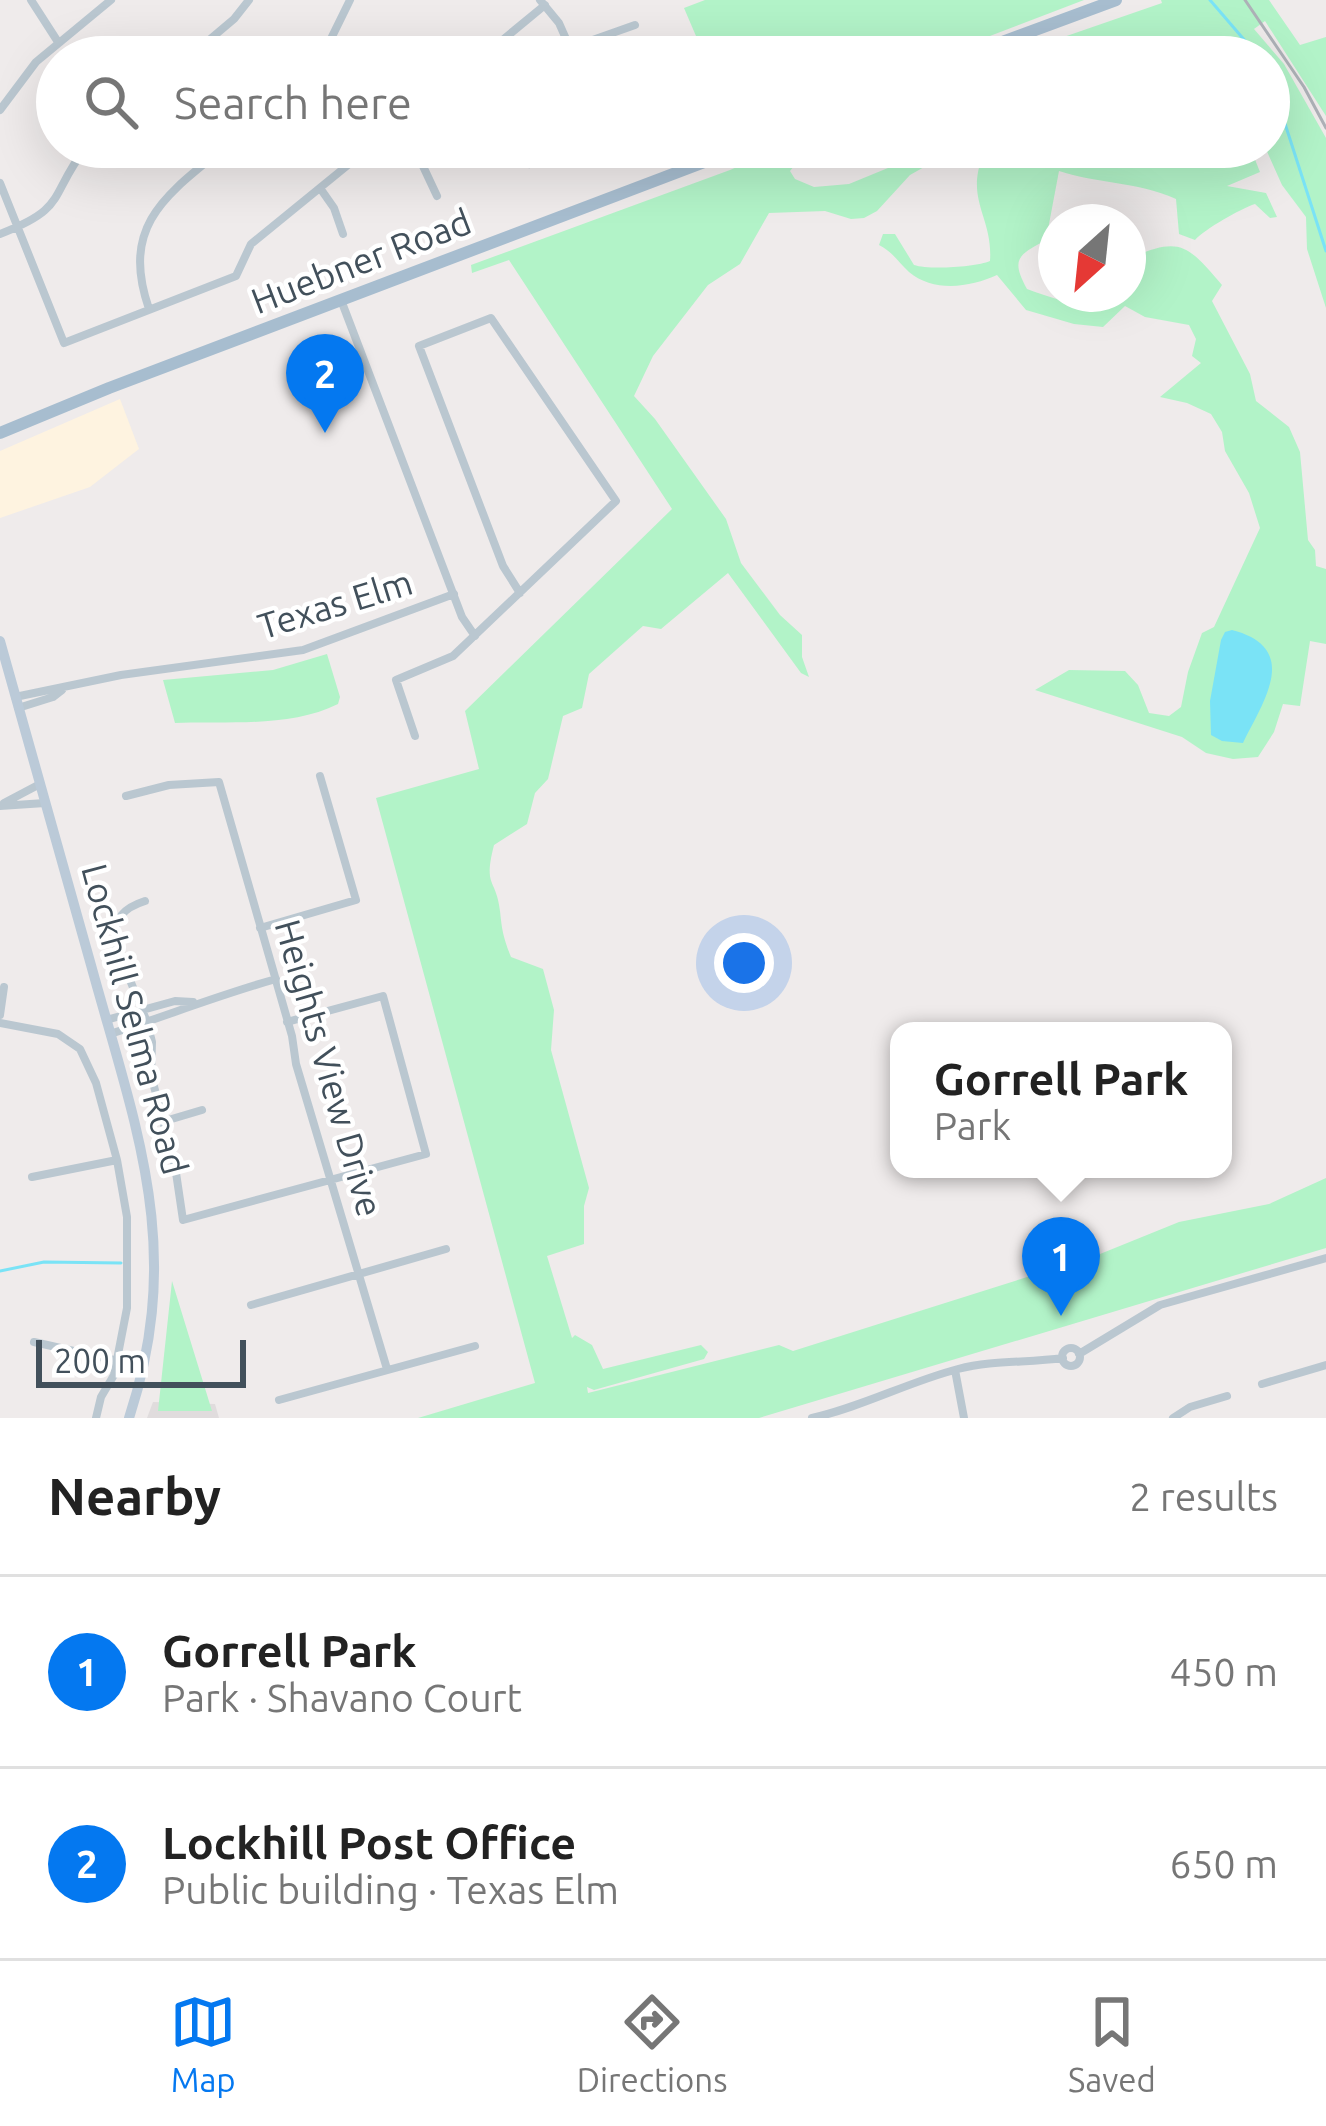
<!DOCTYPE html>
<html lang="en">
<head>
<meta charset="utf-8">
<style>
  :root { --surface:#fff; --page:#f2f2f2; --text:#222; --muted:#767676; --line:#e0e0e0; --accent:#0478f0 }
  body { margin:0; font-family:Ubuntu,sans-serif; background:var(--page); color:var(--text) }
  .compass { position:absolute; left:1038px; top:204px; width:108px; height:108px; border-radius:50%; background:var(--surface); box-shadow:0 12px 48px #0002; rotate:207deg }
  .scale { position:absolute; left:36px; bottom:30px; width:210px; box-sizing:border-box; padding-left:12px; border:6px solid #42505b; border-top:0; font-size:33px; line-height:42px; white-space:nowrap; color:#42505b; -webkit-text-stroke:9px #fff; paint-order:stroke }
  .you { position:absolute; left:744px; top:963px; width:42px; height:42px; margin:-30px; border:9px solid #fff; border-radius:50%; background:#1a73e8; box-shadow:0 0 0 18px #1a73e833 }
  .badge { display:grid; place-items:center; width:78px; height:78px; border-radius:50%; background:var(--accent); color:#fff; font-size:39px; font-weight:700 }
  .pin { position:absolute; translate:-50% -99px; filter:drop-shadow(0 3px 6px #0008) }
  .pin::after { content:''; position:absolute; top:63px; width:42px; height:36px; background:inherit; clip-path:polygon(0 0,100% 0,50% 100%) }
  .popup { position:absolute; left:890px; top:1022px; width:342px; height:156px; box-sizing:border-box; display:grid; place-content:center; border-radius:24px; background:var(--surface); filter:drop-shadow(0 3px 9px #0005); font-size:39px; white-space:nowrap; color:var(--muted) }
  .popup b { font-size:45px; color:var(--text) }
  .popup::after { content:''; position:absolute; left:50%; top:100%; margin-left:-24px; border:24px solid transparent; border-top-color:var(--surface) }
  .list { margin:0; padding:0; list-style:none }
  h2 { display:flex; justify-content:space-between; align-items:center; height:156px; margin:0; padding:0 48px; font-size:51px }
  h2 small { font-size:39px; font-weight:400; color:var(--muted) }
  .list li { display:grid; grid-template-columns:78px 1fr auto; gap:36px; align-items:center; box-sizing:border-box; height:192px; padding:0 48px; border-top:3px solid var(--line) }
  .list b { display:block; font-size:45px; white-space:nowrap }
  .list p { margin:0; font-size:39px; white-space:nowrap; color:var(--muted) }
  .list em { font-size:39px; font-style:normal; color:var(--muted) }
  .icon { flex:none; width:66px; height:66px; fill:none; stroke:currentColor; stroke-width:2; stroke-linecap:round; stroke-linejoin:round }
  .map { position:relative; flex:none; width:1326px; height:1418px; overflow:hidden }
  .search { position:absolute; background:var(--surface); box-shadow:0 12px 48px #0002; left:36px; right:36px; top:36px; height:132px; display:flex; align-items:center; gap:30px; box-sizing:border-box; padding:0 42px; border-radius:66px; color:var(--muted); font-size:45px }
  .sheet { height:540px; background:var(--surface) }
  nav { display:flex; justify-content:space-around; align-items:center; box-sizing:border-box; height:168px; border-top:3px solid var(--line); background:var(--surface); font-size:33px; color:var(--muted) }
  nav a { display:grid; justify-items:center; gap:6px }
  nav .on { color:var(--accent) }
  .map>svg:first-child { display:block }
</style>
</head>
<body>
<div class="map">
<svg width="1326" height="1418" viewBox="0 0 1326 1418">
  <rect width="100%" height="100%" fill="#efebeb"/>
  <path fill="#fef3e0" d="M120 399 139 449 90 487 0 518V451Z"/>
  <path fill="#e0dcdd" d="M153 1402 215 1404 219 1418H147Z"/>
  <path fill="#b2f3c8" d="M705 0H1084L935 57H705L684 8Z
    M1161 0H1269L1300 45 1326 37V116L1265 21 1254 29 1284 64 1326 138V308L1307 249 1306 217 1282 185 1265 147H1269V57H1202L1186 39 1154 50 1155 57H1006L1162 3Z
    M783 147H827L798 161 790 171 795 179 814 187 849 184 939 147H1250L1260 172 1227 186 1266 193 1277 217 1270 218 1255 204C1240 209 1205 229 1195 240L1179 234 1176 199C1139 182 1099 184 1059 171L1046 240C1019 255 1010 258 1027 289 1071 305 1093 312 1134 290L1128 259C1180 236 1187 244 1222 285L1212 301 1250 374 1256 401 1289 427 1300 452 1308 540 1315 550 1316 566 1326 569V644L1310 641 1300 706 1283 704 1274 732 1258 757 1233 759 1206 753 1182 737 1035 690 1069 670 1125 671 1138 685 1149 713 1169 716 1181 707 1188 672 1202 633 1214 627 1260 528 1249 493 1225 451 1222 432 1211 414 1187 403 1160 397 1201 363 1192 356 1196 339 1189 325 1145 317 1125 306 1103 327 1074 324 1026 310 997 275C971 287 934 293 909 272 898 262 893 252 879 245L883 234H895L914 265C929 270 976 267 990 261 993 218 966 201 982 158L971 148 940 158 910 175 877 211 864 218 851 219 825 211 769 213 740 264 708 285 653 356 634 396 655 419 726 519 741 563 780 615 802 635V657L809 677 801 673 728 573 661 629 643 626 589 674 582 708 563 716 548 779 535 793 527 824 494 845C483 888 496 877 500 911 502 930 503 937 511 957L543 969 554 1010 551 1050 589 1188 584 1206V1244L547 1256 572 1338 575 1335 592 1345 603 1369 701 1345 708 1352 704 1359 594 1390 587 1387 588 1393 779 1345 793 1351 1100 1254 1179 1222 1269 1204 1326 1178V1248L759 1418H418L535 1383 376 798 479 769 465 711 672 509 509 260 472 273 471 265 730 170Z
    M327 654 340 697 338 704C290 728 227 721 175 723L163 680 273 670Z
    M172 1281 212 1411H158Z"/>
  <path fill="#7ae3f6" d="M1232 630C1302 648 1263 702 1243 743L1222 741 1211 735 1210 701 1221 640 1225 632Z"/>
  <g fill="none" stroke-linecap="round" stroke-linejoin="round">
    <path stroke="#7ae3f6" stroke-width="3" d="M1210 0 1259 57
      M1269 74 1326 251
      M0 1271 44 1262 121 1263"/>
    <path stroke="#bac7d0" stroke-width="8" d="M31 0 58 42
      M540 0 559 23 574 57
      M570 48 635 25
      M430 52 434 57
      M189 57 234 19 249 0
      M322 57 350 0
      M482 57 545 5
      M0 110 36 62 111 0
      M414 147 437 196
      M530 164 575 147
      M0 183 64 343 236 276 251 244 370 147
      M320 188 334 208 343 234
      M0 234C68 208 48 197 86 147
      M341 300 462 617 475 636
      M149 309C120 225 166 195 225 147
      M15 697 121 675 303 650 454 594
      M18 708 53 697 62 690
      M415 736 396 680 453 656 616 501 491 318 419 346 503 566 520 593
      M126 796 169 785 219 782 292 1036 296 1064 387 1369
      M4 803 40 784
      M0 806 45 803
      M145 901C123 908 113 919 115 943L147 1022 152 1042 151 1075 175 1166 183 1220 426 1154 383 996 287 1022
      M260 928 356 900 320 776
      M0 1015 4 987
      M106 1020 175 1001 193 1002
      M0 1023 58 1034 80 1049 96 1083 117 1160 127 1217V1308L114 1375 101 1397 96 1418
      M110 1034C166 1016 219 995 276 979
      M165 1121 202 1110
      M32 1177 117 1160
      M251 1305 446 1249
      M34 1342 118 1361
      M1062 1357a9 9 0 1 1 18 0a9 9 0 1 1-18 0Z
      M1079 1354 1160 1305 1326 1258
      M955 1370 964 1418
      M1262 1384 1326 1365
      M279 1400 475 1346
      M812 1418C862 1407 908 1382 958 1369 993 1360 1027 1363 1063 1358
      M1173 1418 1190 1407 1227 1396"/>
    <path stroke="#bbcad8" stroke-width="10" d="M0 641C30 749 60 857 91 965 136 1129 185 1247 129 1418"/>
    <path stroke="#a7bdcf" stroke-width="12" d="M962 57 1116 0
      M0 433 109 388 744 147"/>
    <path stroke="#adb1b7" stroke-width="3" d="M1245 0 1304 87 1326 128"/>
  </g>
  <g text-anchor="middle" stroke-width="9" stroke-linejoin="round" paint-order="stroke">
    <g font-size="36" fill="#42505b" stroke="#fff">
      <text transform="translate(361 261) rotate(-21)" y="13">Huebner Road</text>
      <text transform="translate(335 604) rotate(-17)" y="13">Texas Elm</text>
      <text transform="translate(135 1019) rotate(75)" y="13">Lockhill Selma Road</text>
      <text transform="translate(329 1068) rotate(74)" y="13">Heights View Drive</text>
    </g>
  </g>
</svg>
<svg class="compass" viewBox="-18 -18 36 36"><path d="M0-13l5 13h-10z" fill="#e53935"/><path d="M0 13l5-13h-10z" fill="#767676"/></svg>
<div class="scale">200 m</div>
<div class="you"></div>
<div class="pin badge" style="left:1061px;top:1316px">1</div>
<div class="popup"><b>Gorrell Park</b>Park</div>
<div class="pin badge" style="left:325px;top:433px">2</div>
<div class="search"><svg class="icon" aria-label="search" viewBox="0 0 24 24"><circle cx="10" cy="10" r="6"/><path d="M15 15l6 6"/></svg>Search here</div>
</div>
<section class="sheet">
<h2>Nearby<small>2 results</small></h2>
<ul class="list">
<li><span class="badge">1</span><div><b>Gorrell Park</b><p>Park · Shavano Court</p></div><em>450 m</em></li>
<li><span class="badge">2</span><div><b>Lockhill Post Office</b><p>Public building · Texas Elm</p></div><em>650 m</em></li>
</ul>
</section>
<nav>
<a class="on"><svg class="icon" aria-label="map" viewBox="0 0 24 24"><path d="M3 6l6-2 6 2 6-2v14l-6 2-6-2-6 2zM9 4v14M15 6v14"/></svg>Map</a>
<a><svg class="icon" aria-label="directions" viewBox="0 0 24 24"><path d="M12 3l9 9-9 9-9-9zM9 14v-3h6M13 9l2 2-2 2"/></svg>Directions</a>
<a><svg class="icon" aria-label="saved" viewBox="0 0 24 24"><path d="M7 4h10v16l-5-4-5 4z"/></svg>Saved</a>
</nav>
</body>
</html>
